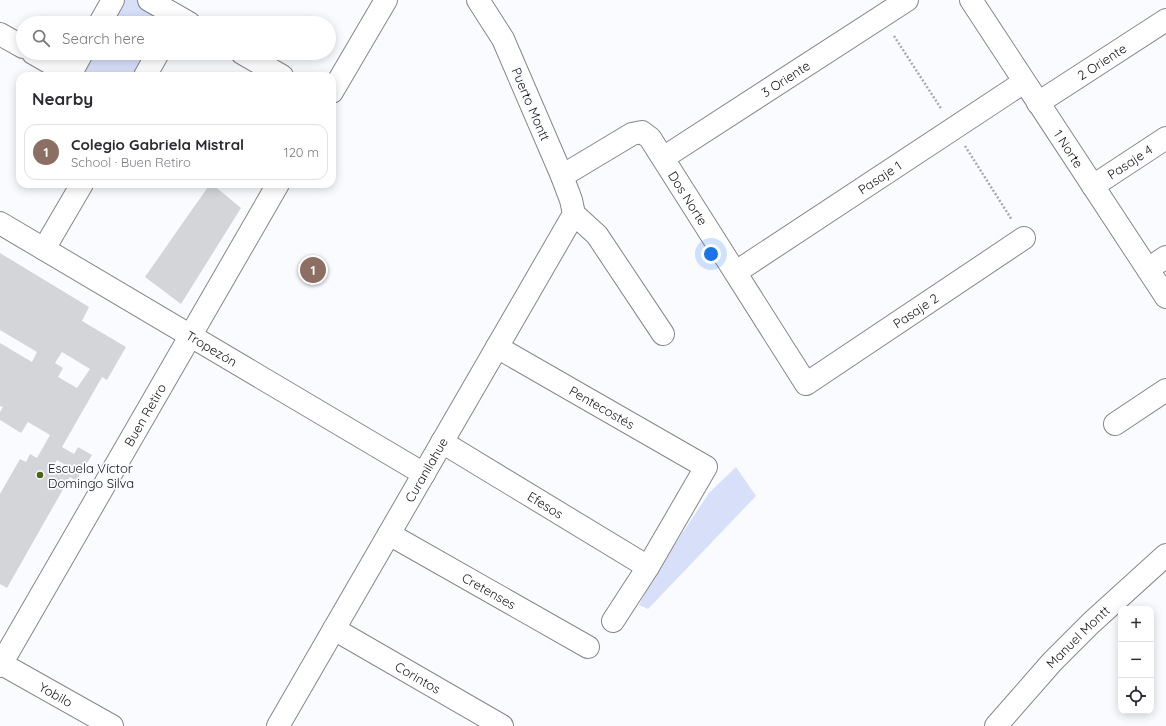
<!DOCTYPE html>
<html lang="en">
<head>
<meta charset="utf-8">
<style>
  :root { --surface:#fff; --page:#f7f7f7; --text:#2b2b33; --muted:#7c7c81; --line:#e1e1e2; --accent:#2563eb }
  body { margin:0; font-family:Quicksand,sans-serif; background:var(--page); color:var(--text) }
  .controls { position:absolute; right:12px; bottom:12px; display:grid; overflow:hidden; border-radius:8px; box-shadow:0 2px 10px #0003 }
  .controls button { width:36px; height:36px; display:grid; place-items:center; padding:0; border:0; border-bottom:1px solid var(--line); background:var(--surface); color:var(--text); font:20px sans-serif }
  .you { position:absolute; left:711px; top:254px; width:14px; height:14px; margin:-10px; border:3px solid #fff; border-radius:50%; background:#1a73e8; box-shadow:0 0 0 6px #1a73e833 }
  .badge { display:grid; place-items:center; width:26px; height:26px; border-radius:50%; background:var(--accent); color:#fff; font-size:13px; font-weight:700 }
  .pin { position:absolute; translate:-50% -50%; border:2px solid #fff; box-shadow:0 1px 4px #0006 }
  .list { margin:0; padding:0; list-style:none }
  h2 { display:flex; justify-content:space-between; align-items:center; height:52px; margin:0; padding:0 16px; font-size:17px }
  h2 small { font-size:13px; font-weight:400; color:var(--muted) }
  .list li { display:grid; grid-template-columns:26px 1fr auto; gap:12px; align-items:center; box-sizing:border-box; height:56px; margin:0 8px 8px; padding:0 8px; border:1px solid var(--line); border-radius:12px }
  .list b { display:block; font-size:15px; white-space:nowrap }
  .list p { margin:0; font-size:13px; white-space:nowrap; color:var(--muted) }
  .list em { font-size:13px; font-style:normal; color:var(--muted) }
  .icon { flex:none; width:22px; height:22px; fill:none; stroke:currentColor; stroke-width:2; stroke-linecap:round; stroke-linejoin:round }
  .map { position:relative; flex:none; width:1166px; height:726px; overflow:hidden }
  .search { position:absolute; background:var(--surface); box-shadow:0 2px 10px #0003; left:16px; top:16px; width:320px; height:44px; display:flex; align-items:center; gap:10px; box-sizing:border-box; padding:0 14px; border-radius:22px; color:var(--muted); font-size:15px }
  .panel { position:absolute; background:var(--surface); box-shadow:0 2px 10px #0003; left:16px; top:72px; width:320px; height:116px; border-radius:12px }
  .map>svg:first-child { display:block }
</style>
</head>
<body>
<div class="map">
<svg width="1166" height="726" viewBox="0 0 1166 726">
  <rect width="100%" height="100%" fill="#fafbff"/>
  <path fill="#d8dff9" d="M119 0H137L166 17 168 23H106Z
    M88 53H152L138 76H84L81 75Z
    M736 467 756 496 648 609 639 605 654 576 709 493Z"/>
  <path fill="#d4d5d9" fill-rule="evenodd" d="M210 184H212L241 208 181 304 145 277Z
    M0 253 89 307 82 321 126 347 107 380 102 377 62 447 74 454 78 447 92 455 76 481 70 477 7 588 0 584V494L20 459 26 462 30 454 37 458 50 435 28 422 21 433 0 420V412L3 407 0 406V343L32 362 37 352 0 330ZM62 352 90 369 77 388 58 377 63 368 55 363ZM57 460 67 466 63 473 53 467Z"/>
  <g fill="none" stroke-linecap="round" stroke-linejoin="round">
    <g stroke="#86878a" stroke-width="24">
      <g id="street">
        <path d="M149 0 189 23"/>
        <path id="s1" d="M971 0 1166 297"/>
        <path d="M100 23 113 0"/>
        <path d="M0 34 23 47"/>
        <path d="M33 53 73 76"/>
        <path d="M242 53 282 76"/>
        <path d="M70 75 82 53"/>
        <path d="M145 76 158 53"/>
        <path d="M332 92 386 0"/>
        <path id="s2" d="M1038 103 1166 20"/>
        <path id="s3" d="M663 158 907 0"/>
        <path id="s4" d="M562 176 632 134 642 132 650 138 806 384 1024 238"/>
        <path id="s5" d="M1093 186 1166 138"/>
        <path d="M574 214 597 235 663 334"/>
        <path id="s6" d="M0 223 424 474"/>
        <path d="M44 249 82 184"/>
        <path d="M1148 269 1166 257"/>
        <path id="s7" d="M736 272 1024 82"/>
        <path id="s8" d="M497 347 706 467 648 567 613 621"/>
        <path d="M1115 424 1166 390"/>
        <path id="s9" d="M442 442 648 567"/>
        <path id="s10" d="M389 534 588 647"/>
        <path id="s11" d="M334 629 502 726"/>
        <path id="s12" d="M0 666 278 184"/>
        <path id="s13" d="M278 726 574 214 571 200 562 176 503 39 478 0"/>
      </g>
    </g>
    <g stroke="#86878a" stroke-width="24">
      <g id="secondary">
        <path id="s14" d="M0 663 112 726"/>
      </g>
    </g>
    <g stroke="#86878a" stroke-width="24">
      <g id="primary">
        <path id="s15" d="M996 726 1052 662 1091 623 1166 555"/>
      </g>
    </g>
    <path stroke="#a9aaad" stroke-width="2.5" stroke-dasharray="2 2" stroke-linecap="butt" d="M894 36 942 110
      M965 146 1012 220"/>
    <use href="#street" stroke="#fff" stroke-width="22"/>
    <use href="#secondary" stroke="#fff" stroke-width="22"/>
    <use href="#primary" stroke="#fff" stroke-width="22"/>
  </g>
  <circle fill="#4e6412" stroke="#fafbff" stroke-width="1.5" cx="40" cy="475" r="4"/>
  <g text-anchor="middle" stroke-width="3.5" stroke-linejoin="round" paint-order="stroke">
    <g font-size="13" fill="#141516" stroke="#fafbff">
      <text dy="5" stroke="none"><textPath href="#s2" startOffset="76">2 Oriente</textPath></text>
      <text dy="5" stroke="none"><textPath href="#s3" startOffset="146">3 Oriente</textPath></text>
      <text transform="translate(531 104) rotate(67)" y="5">Puerto Montt</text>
      <text dy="5" stroke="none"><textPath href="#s1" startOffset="178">1 Norte</textPath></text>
      <text dy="5" stroke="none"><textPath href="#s5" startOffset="44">Pasaje 4</textPath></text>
      <text dy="5" stroke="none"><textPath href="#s7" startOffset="172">Pasaje 1</textPath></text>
      <text dy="5" stroke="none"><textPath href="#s4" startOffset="173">Dos Norte</textPath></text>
      <text dy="5" stroke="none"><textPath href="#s4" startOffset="525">Pasaje 2</textPath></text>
      <text dy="5" stroke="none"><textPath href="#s6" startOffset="246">Tropezón</textPath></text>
      <text dy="5" stroke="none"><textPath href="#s8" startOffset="121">Pentecostés</textPath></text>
      <text dy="5" stroke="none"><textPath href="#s12" startOffset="290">Buen Retiro</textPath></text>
      <text dy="5" stroke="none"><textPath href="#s13" startOffset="296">Curanilahue</textPath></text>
      <text dy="5" stroke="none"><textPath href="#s9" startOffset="121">Efesos</textPath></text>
      <text dy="5" stroke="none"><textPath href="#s10" startOffset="115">Cretenses</textPath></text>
      <text dy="5" stroke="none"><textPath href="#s15" startOffset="121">Manuel Montt</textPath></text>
      <text dy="5" stroke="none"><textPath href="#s11" startOffset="97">Corintos</textPath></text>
      <text dy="5" stroke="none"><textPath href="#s14" startOffset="64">Yobilo</textPath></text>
    </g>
    <g font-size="13" fill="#141516" stroke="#fafbff" text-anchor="start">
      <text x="48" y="473">Escuela Víctor<tspan x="48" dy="15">Domingo Silva</tspan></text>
    </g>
  </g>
</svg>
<div class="controls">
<button>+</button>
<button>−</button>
<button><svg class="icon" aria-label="locate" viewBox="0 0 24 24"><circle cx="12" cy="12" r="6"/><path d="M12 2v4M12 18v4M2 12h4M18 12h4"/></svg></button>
</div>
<div class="you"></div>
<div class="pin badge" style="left:313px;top:270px;background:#8d6e63">1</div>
<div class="search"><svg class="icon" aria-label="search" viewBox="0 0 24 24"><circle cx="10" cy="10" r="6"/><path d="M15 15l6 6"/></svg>Search here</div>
<section class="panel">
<h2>Nearby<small></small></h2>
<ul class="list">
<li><span class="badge" style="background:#8d6e63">1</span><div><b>Colegio Gabriela Mistral</b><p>School · Buen Retiro</p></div><em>120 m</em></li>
</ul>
</section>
</div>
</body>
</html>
